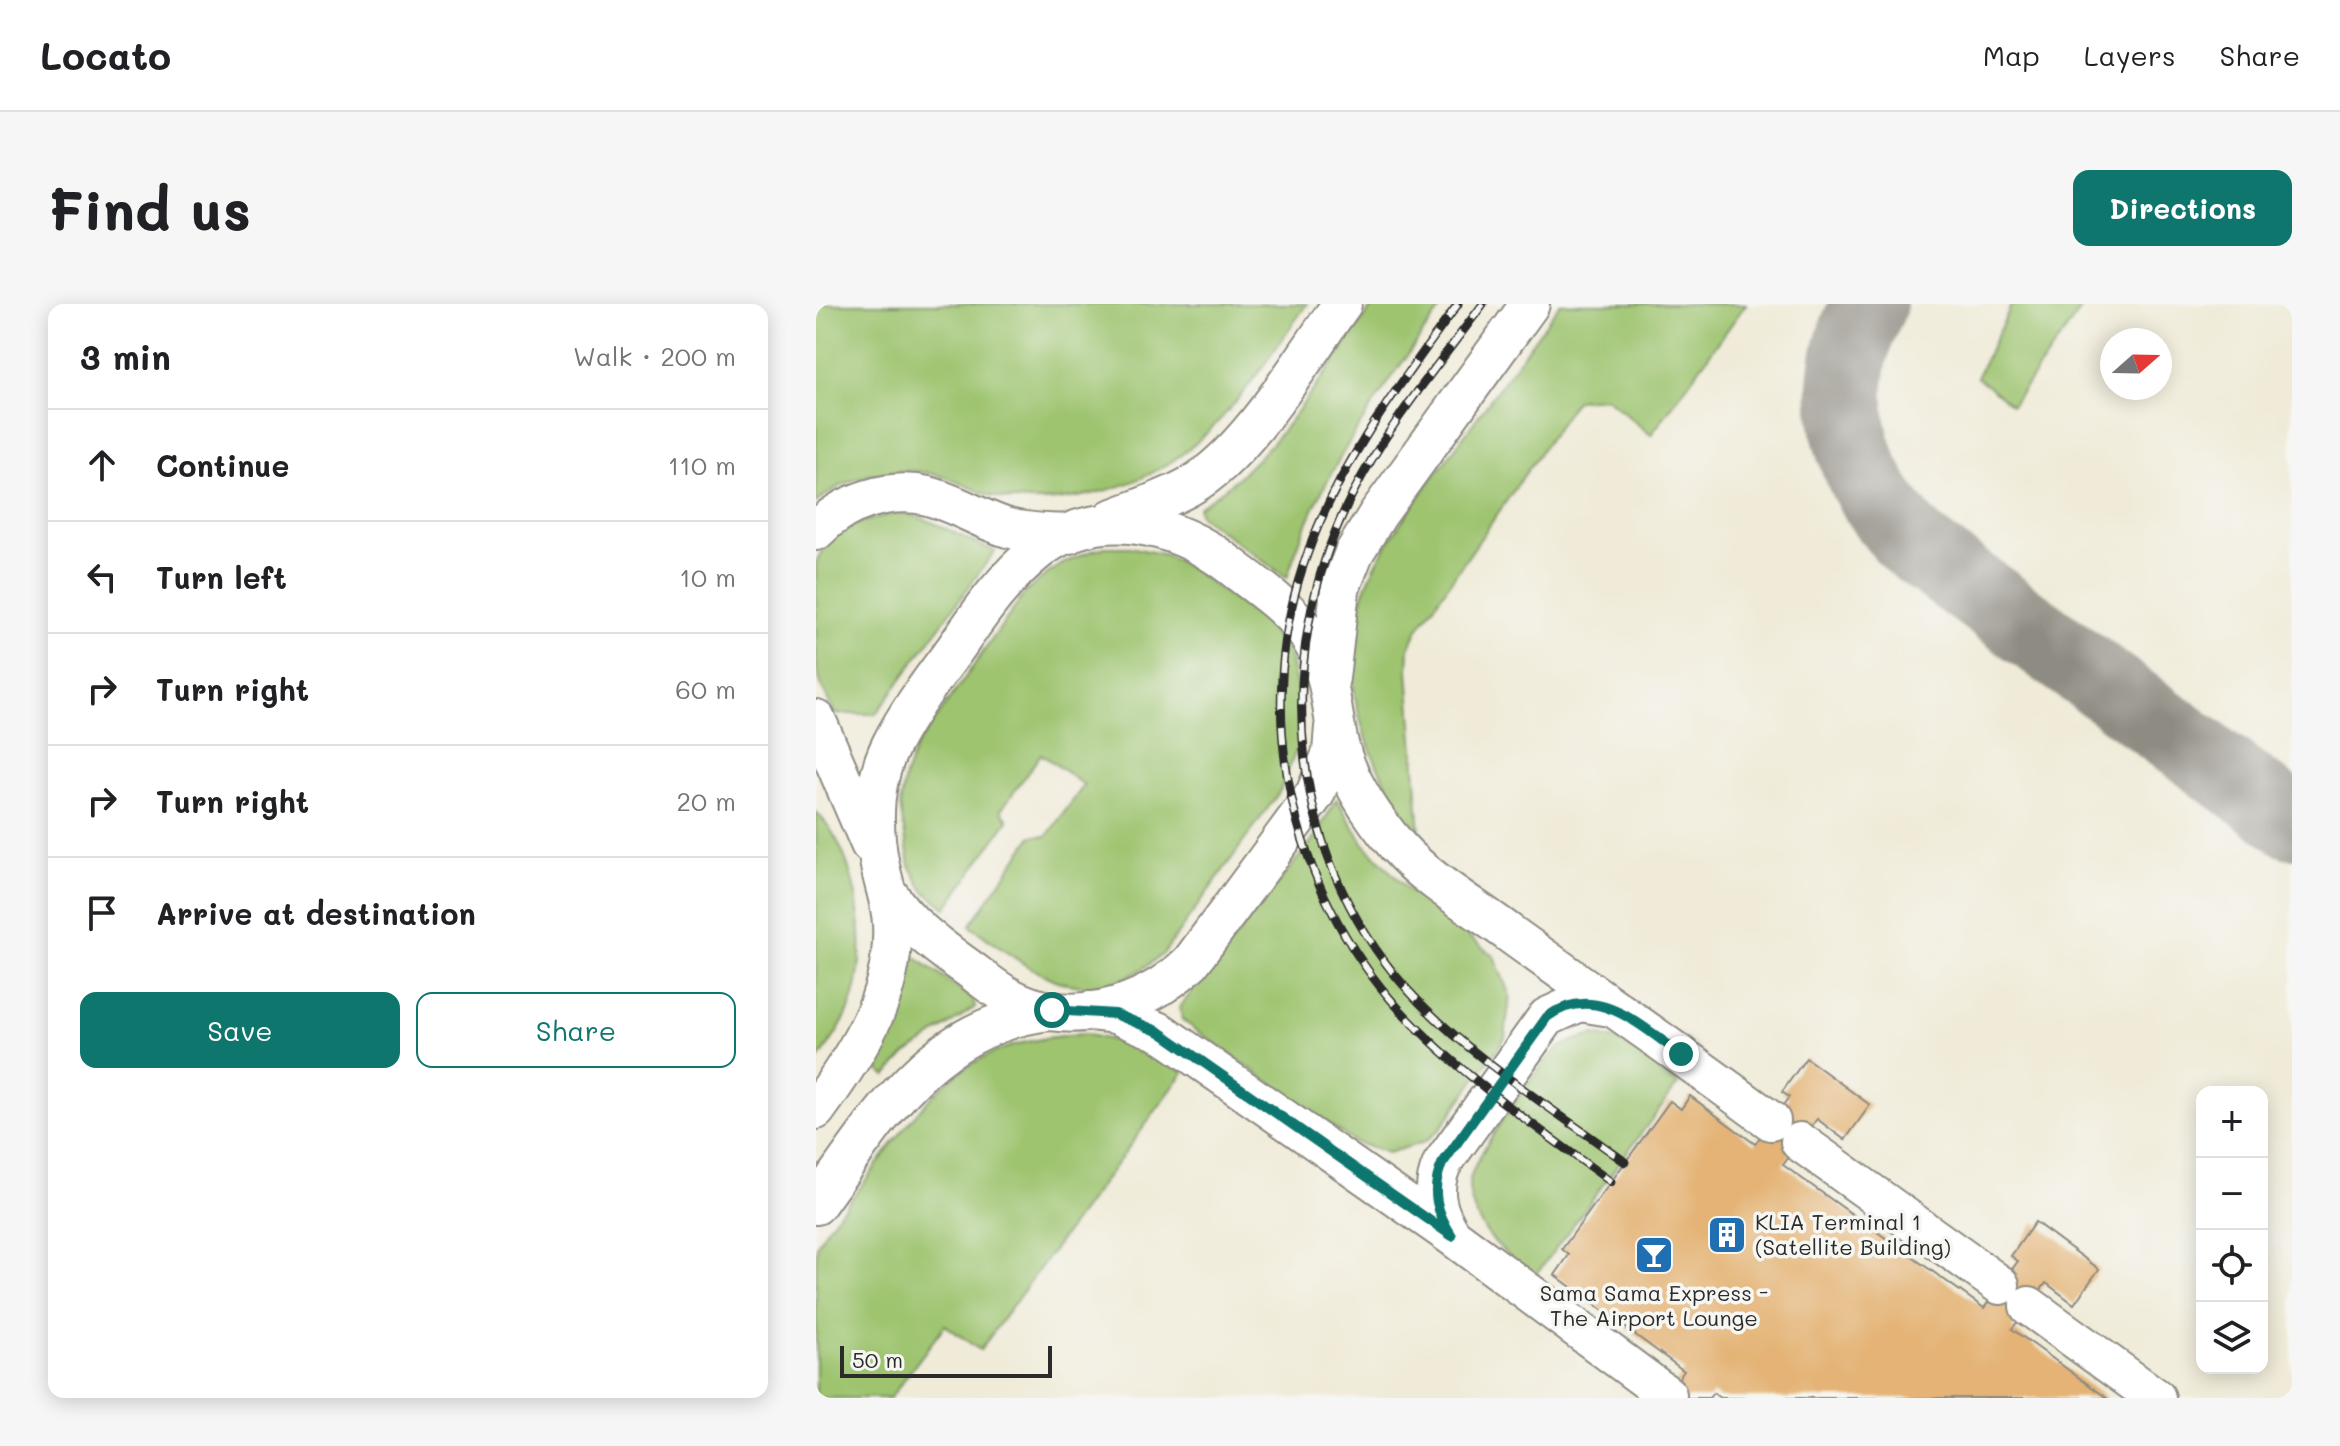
<!DOCTYPE html>
<html lang="en">
<head>
<meta charset="utf-8">
<style>
  :root { --surface:#fff; --page:#f6f6f6; --text:#202124; --muted:#757577; --line:#e0e0e0; --accent:#0f766e }
  body { margin:0; font-family:Mali,sans-serif; background:var(--page); color:var(--text) }
  .controls { position:absolute; right:24px; bottom:24px; display:grid; overflow:hidden; border-radius:16px; box-shadow:0 4px 20px #0003 }
  .controls button { width:72px; height:72px; display:grid; place-items:center; padding:0; border:0; border-bottom:2px solid var(--line); background:var(--surface); color:var(--text); font:40px sans-serif }
  .compass { position:absolute; left:1284px; top:24px; width:72px; height:72px; border-radius:50%; background:var(--surface); box-shadow:0 4px 20px #0003; rotate:70deg }
  .scale { position:absolute; left:24px; bottom:20px; width:212px; box-sizing:border-box; padding-left:8px; border:4px solid #2b2b2b; border-top:0; font-size:22px; line-height:28px; white-space:nowrap; color:#2b2b2b; -webkit-text-stroke:6px #f6f6f2; paint-order:stroke }
  .stop { position:absolute; width:24px; height:24px; margin:-18px; border:6px solid #0f766e; border-radius:50%; background:#fff }
  .stop.end { background:#0f766e; border-color:#fff; box-shadow:0 2px 8px #0008 }
  .list { margin:0; padding:0; list-style:none }
  h2 { display:flex; justify-content:space-between; align-items:center; height:104px; margin:0; padding:0 32px; font-size:34px }
  h2 small { font-size:26px; font-weight:400; color:var(--muted) }
  .list li { display:grid; grid-template-columns:52px 1fr auto; gap:24px; align-items:center; box-sizing:border-box; height:112px; padding:0 32px; border-top:2px solid var(--line) }
  .list b { display:block; font-size:30px; white-space:nowrap }
  .list em { font-size:26px; font-style:normal; color:var(--muted) }
  .actions { display:flex; gap:16px; padding:24px 32px }
  .actions a { flex:1; padding:18px 0; border:2px solid var(--accent); border-radius:16px; text-align:center; font-size:28px; color:var(--accent) }
  .actions .main { background:var(--accent); color:#fff }
  .icon { flex:none; width:44px; height:44px; fill:none; stroke:currentColor; stroke-width:2; stroke-linecap:round; stroke-linejoin:round }
  .map { position:relative; flex:none; width:1476px; height:1094px; overflow:hidden; border-radius:16px }
  header { display:flex; align-items:center; gap:48px; box-sizing:border-box; height:112px; padding:0 40px; background:var(--surface); border-bottom:2px solid var(--line) }
  header strong { font-size:38px }
  nav { display:flex; gap:44px; margin-inline-start:auto; font-size:28px }
  .intro { display:flex; align-items:center; justify-content:space-between; box-sizing:border-box; height:192px; padding:0 48px }
  h1 { margin:0; font-size:56px }
  .button { padding:20px 36px; border-radius:16px; background:var(--accent); color:#fff; font-size:28px; font-weight:700 }
  main { display:flex; gap:48px; padding:0 48px }
  aside { flex:1; background:var(--surface); border-radius:16px; box-shadow:0 4px 20px #0003 }
  .map>svg:first-child { display:block }
</style>
</head>
<body>
<header>
<strong>Locato</strong>
<nav><a>Map</a><a>Layers</a><a>Share</a></nav>
</header>
<div class="intro"><h1>Find us</h1><a class="button">Directions</a></div>
<main>
<aside>
<h2>3 min<small>Walk · 200 m</small></h2>
<ul class="list">
<li><svg class="icon" aria-label="ahead" viewBox="0 0 24 24"><path d="M12 20V5M6 11l6-6 6 6"/></svg><div><b>Continue</b></div><em>110 m</em></li>
<li><svg class="icon" aria-label="left" viewBox="0 0 24 24"><path d="M17 20v-9H6M10 6l-5 5 5 5"/></svg><div><b>Turn left</b></div><em>10 m</em></li>
<li><svg class="icon" aria-label="right" viewBox="0 0 24 24"><path d="M7 20v-9h11M14 6l5 5-5 5"/></svg><div><b>Turn right</b></div><em>60 m</em></li>
<li><svg class="icon" aria-label="right" viewBox="0 0 24 24"><path d="M7 20v-9h11M14 6l5 5-5 5"/></svg><div><b>Turn right</b></div><em>20 m</em></li>
<li><svg class="icon" aria-label="arrive" viewBox="0 0 24 24"><path d="M6 21V4h12l-3 4 3 4H6"/></svg><div><b>Arrive at destination</b></div></li>
</ul>
<div class="actions"><a class="main">Save</a><a>Share</a></div>
</aside>
<div class="map">
<svg width="1476" height="1094" viewBox="0 0 1476 1094">
  <rect width="100%" height="100%" fill="#f6f6f2"/>
  <filter id="ink" filterUnits="userSpaceOnUse"><feTurbulence type="fractalNoise" baseFrequency=".0125" numOctaves="2"/><feDisplacementMap in="SourceGraphic" scale="16" xChannelSelector="R" yChannelSelector="G"/><feConvolveMatrix kernelMatrix="1 2 1 2 8 2 1 2 1" color-interpolation-filters="sRGB"/></filter>
  <filter id="wash" filterUnits="userSpaceOnUse"><feTurbulence type="fractalNoise" baseFrequency=".006" numOctaves="4" result="noise"/><feDisplacementMap in="SourceGraphic" scale="32" xChannelSelector="R" yChannelSelector="G"/><feGaussianBlur stdDeviation="1.8" result="paint"/><feColorMatrix in="noise" values="0 0 0 0 0 0 0 0 0 0 0 0 0 0 0 0 0 1.4 0 .05"/><feComposite in="paint" operator="in"/></filter>
  <g filter="url(#wash)">
    <rect width="100%" height="100%" fill="#f0ebd8"/>
    <path fill="#9ec46f" stroke="#64784d" stroke-width="2" d="M0 0H491C449 58 410 125 347 163 302 189 228 206 176 192 159 187 143 177 125 172 83 160 34 169 0 199Z
      M558 0H628C566 87 502 170 471 274L383 211 382 203C458 157 506 71 558 0Z
      M744 0H930L835 131 790 94 760 96 602 325 593 344 592 366 604 531C559 472 523 393 540 316 553 253 599 199 636 148 672 99 708 49 744 0Z
      M1196 0H1269L1196 101 1161 73Z
      M88 209C120 216 148 236 179 247L60 410H19C12 395 3 380 1 364 0 350 0 270 0 259 12 225 57 212 88 209Z
      M289 243H314L350 251 377 266 451 321 473 349 486 405 483 439 464 487 347 650C267 714 223 671 154 622L216 532H231L268 481 225 450 185 506 192 516 130 604 108 587 94 562 84 502 89 472 100 443 209 289C234 265 256 252 289 243Z
      M521 495 548 540 590 584 678 652 694 692 689 734 624 825 608 838 572 849 538 838 366 716 364 703 498 534Z
      M0 508C44 549 56 652 33 706 25 724 12 743 0 759Z
      M99 653 157 695 159 703 89 751 70 772 56 761 85 697 94 655Z
      M268 730 309 739 368 768 164 1046 129 1021 74 1094H0C0 1069 0 957 1 942 12 918 36 895 52 873 118 783 149 737 268 730Z
      M778 731C812 735 835 759 862 780L719 972C688 949 655 924 653 881 652 860 724 758 743 744 753 737 766 734 778 731Z"/>
    <g fill="none" stroke-linecap="round" stroke-linejoin="round">
      <path stroke="#8e8b82" stroke-width="76" d="M1053 0C1008 87 1031 175 1099 242L1476 517"/>
    </g>
    <g id="blocks">
      <path fill="#e4b375" d="M990 754 1054 801 1029 836 1001 815 967 861 1168 1004 1202 957 1195 952 1219 918 1283 965 1258 1000 1230 979 1196 1025 1291 1094H904L897 1089 893 1094H849L868 1067 739 971 753 951 746 945 854 797 865 805 874 792 939 840 973 793 966 788Z"/>
    </g>
  </g>
  <g filter="url(#ink)">
    <use href="#blocks" fill-opacity="0" stroke="#8e8b82" stroke-width="2"/>
    <g fill="none" stroke-linecap="round" stroke-linejoin="round">
      <g stroke="#8e8b82" stroke-width="42">
        <path id="minor" d="M295 215C320 205 350 196 374 182 431 150 487 54 526 0
          M0 227C27 198 73 183 112 192 140 199 165 216 192 224 212 229 233 229 253 230
          M514 374 524 285 538 249 562 210 714 0
          M0 415 54 540
          M71 588C91 619 115 637 145 659 160 669 174 682 190 691 251 727 328 704 375 658L499 490 516 449 518 423
          M273 707 299 710 344 728 636 932 851 1091
          M0 806C40 751 80 691 76 619 75 600 68 581 64 562 56 522 56 479 75 441 92 407 116 376 139 345 164 309 189 272 224 245 284 200 361 220 415 262 444 285 480 307 498 341 516 374 515 409 524 444 534 480 558 515 582 543 612 577 657 602 693 629 780 692 869 753 955 817
          M984 838 1184 981
          M0 901C64 813 115 721 234 707
          M636 932C621 909 614 887 626 860L731 713 764 698 795 703
          M1213 1002 1340 1094"/>
      </g>
      <use href="#minor" stroke="#fff" stroke-width="38"/>
      <g stroke="#2b2b2b" stroke-width="9">
        <path id="rail" d="M642 0C585 79 525 156 492 248 434 403 473 584 584 706 645 772 723 825 795 878
          M667 0C622 61 572 121 537 189 452 354 471 563 604 699 664 760 740 807 809 858"/>
      </g>
      <use href="#rail" stroke="#f6f6f2" stroke-width="6" stroke-dasharray="18" stroke-linecap="butt"/>
    </g>
  </g>
  <g fill="none" stroke-linecap="round" stroke-linejoin="round" filter="url(#ink)">
    <path stroke="#0f766e" stroke-width="10" d="M236 706 299 710 344 728 636 932C621 909 614 887 626 860L731 713C780 677 824 722 865 750"/>
  </g>
  <defs>
    <g id="building-square" transform="scale(2)"><rect x="-9" y="-9" width="18" height="18" rx="4" fill="#1f6fb2" stroke="#f6f6f2"/><path d="M-4-6H4V6H1V3H-1V6H-4ZM-2.5-4.3h1.7v1.8h-1.7ZM.8-4.3h1.7v1.8H.8ZM-2.5-1h1.7V.8h-1.7ZM.8-1h1.7V.8H.8Z" fill="#fff"/></g>
    <g id="bar-square" transform="scale(2)"><rect x="-9" y="-9" width="18" height="18" rx="4" fill="#1f6fb2" stroke="#f6f6f2"/><path d="M-6-5H6L.8 .8V4.5H3.5V6h-7V4.5H-.8V.8Z" fill="#fff"/></g>
  </defs>
  <g fill-rule="evenodd">
    <use href="#building-square" x="911" y="931"/>
    <use href="#bar-square" x="838" y="951"/>
  </g>
  <g text-anchor="middle" stroke-width="7" stroke-linejoin="round" paint-order="stroke">
    <g font-size="22" fill="#2b2b2b" stroke="#f6f6f2" text-anchor="start">
      <text x="939" y="926">KLIA Terminal 1<tspan x="939" dy="25">(Satellite Building)</tspan></text>
      <text x="838" y="997" text-anchor="middle">Sama Sama Express -<tspan x="838" dy="25">The Airport Lounge</tspan></text>
    </g>
  </g>
</svg>
<div class="controls">
<button>+</button>
<button>−</button>
<button><svg class="icon" aria-label="locate" viewBox="0 0 24 24"><circle cx="12" cy="12" r="6"/><path d="M12 2v4M12 18v4M2 12h4M18 12h4"/></svg></button>
<button><svg class="icon" aria-label="layers" viewBox="0 0 24 24"><path d="M12 4l9 5-9 5-9-5zM3 14l9 5 9-5"/></svg></button>
</div>
<svg class="compass" viewBox="-18 -18 36 36"><path d="M0-13l5 13h-10z" fill="#e53935"/><path d="M0 13l5-13h-10z" fill="#757577"/></svg>
<div class="scale">50 m</div>
<div class="stop" style="left:236px;top:706px"></div>
<div class="stop end" style="left:865px;top:750px"></div>
</div>
</main>
</body>
</html>
